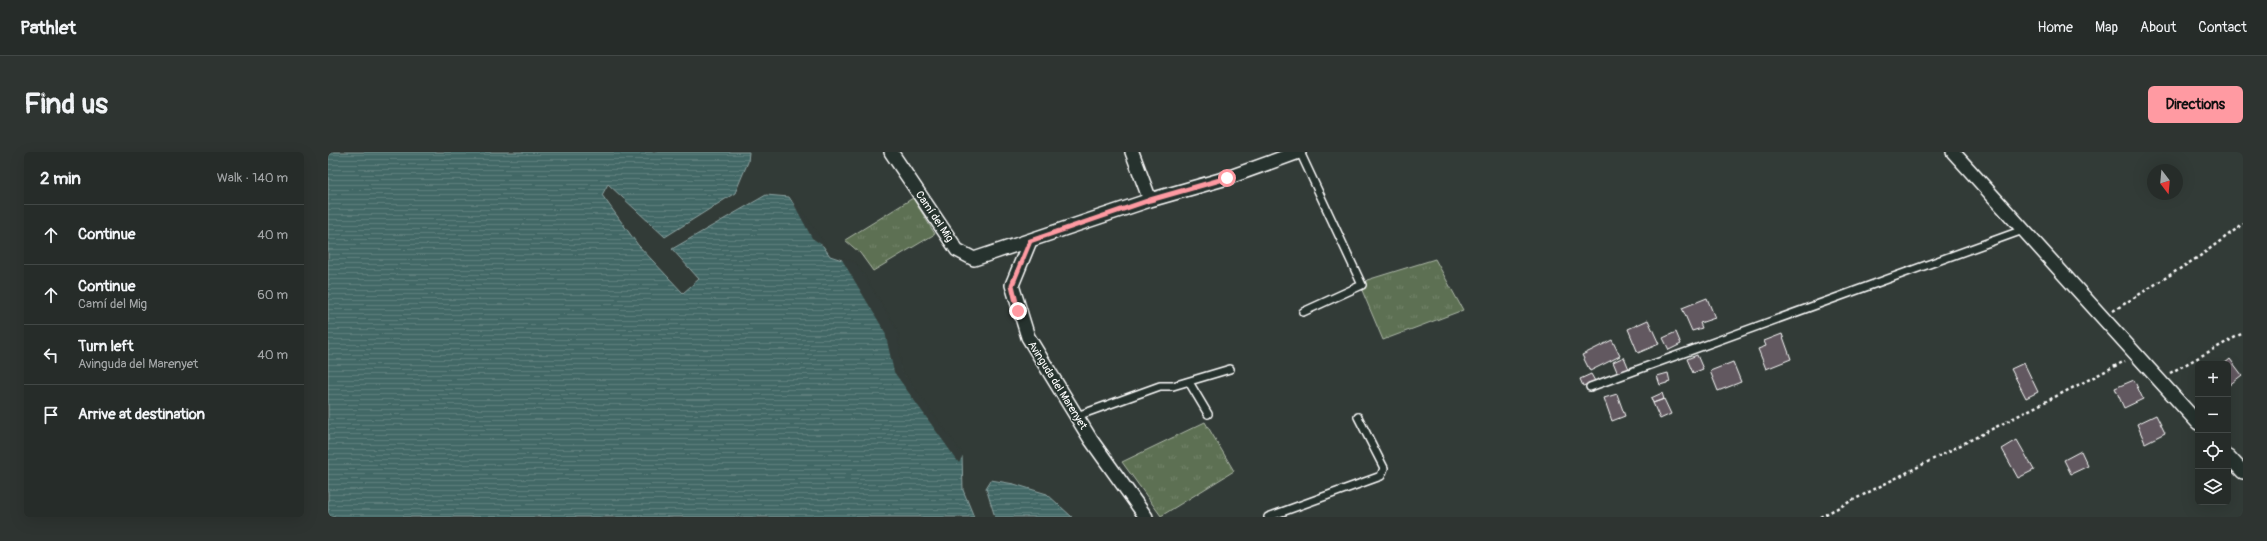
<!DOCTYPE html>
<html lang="en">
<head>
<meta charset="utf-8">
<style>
  :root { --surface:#262c29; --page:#2e3431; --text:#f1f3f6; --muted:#a4a7a8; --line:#424846; --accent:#ff9aa2 }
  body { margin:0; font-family:Pangolin,sans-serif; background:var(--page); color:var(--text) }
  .controls { position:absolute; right:12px; bottom:12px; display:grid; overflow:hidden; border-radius:6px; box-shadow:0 4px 16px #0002 }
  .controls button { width:36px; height:36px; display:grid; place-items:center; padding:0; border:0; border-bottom:1px solid var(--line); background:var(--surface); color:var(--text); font:20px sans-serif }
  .compass { position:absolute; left:1819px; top:12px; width:36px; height:36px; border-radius:50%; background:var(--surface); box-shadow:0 4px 16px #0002; rotate:164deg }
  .stop { position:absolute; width:12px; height:12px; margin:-9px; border:3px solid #ff9aa2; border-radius:50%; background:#fff }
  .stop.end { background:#ff9aa2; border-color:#fff; box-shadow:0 1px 4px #0008 }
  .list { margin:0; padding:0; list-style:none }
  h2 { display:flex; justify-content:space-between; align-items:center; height:52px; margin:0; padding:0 16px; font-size:17px }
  h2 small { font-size:13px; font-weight:400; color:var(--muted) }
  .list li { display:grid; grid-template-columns:26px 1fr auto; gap:12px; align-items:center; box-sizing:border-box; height:60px; padding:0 16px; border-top:1px solid var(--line) }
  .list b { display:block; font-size:15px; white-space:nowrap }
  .list p { margin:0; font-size:13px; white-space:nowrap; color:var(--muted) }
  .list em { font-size:13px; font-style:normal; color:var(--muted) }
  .icon { flex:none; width:22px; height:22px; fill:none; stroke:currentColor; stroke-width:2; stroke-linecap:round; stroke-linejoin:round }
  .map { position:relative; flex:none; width:1915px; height:365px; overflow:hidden; border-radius:6px }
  header { display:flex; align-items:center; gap:24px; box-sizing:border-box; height:56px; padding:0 20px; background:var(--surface); border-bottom:1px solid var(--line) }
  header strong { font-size:19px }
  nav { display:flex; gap:22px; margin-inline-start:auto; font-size:14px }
  .intro { display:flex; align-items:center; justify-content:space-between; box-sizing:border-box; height:96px; padding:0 24px }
  h1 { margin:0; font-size:28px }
  .button { padding:10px 18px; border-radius:6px; background:var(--accent); color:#111; font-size:14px; font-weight:700 }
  main { display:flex; gap:24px; padding:0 24px }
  aside { flex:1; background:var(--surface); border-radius:6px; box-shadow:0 4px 16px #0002 }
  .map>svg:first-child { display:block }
</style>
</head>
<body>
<header>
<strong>Pathlet</strong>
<nav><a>Home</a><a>Map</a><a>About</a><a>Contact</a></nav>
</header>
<div class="intro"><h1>Find us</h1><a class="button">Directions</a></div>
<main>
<aside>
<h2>2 min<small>Walk · 140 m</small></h2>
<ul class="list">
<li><svg class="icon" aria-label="ahead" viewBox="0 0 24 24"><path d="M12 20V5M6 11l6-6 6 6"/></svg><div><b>Continue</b></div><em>40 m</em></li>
<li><svg class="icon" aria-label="ahead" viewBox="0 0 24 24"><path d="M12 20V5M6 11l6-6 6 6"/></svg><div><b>Continue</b><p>Camí del Mig</p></div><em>60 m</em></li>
<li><svg class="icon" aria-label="left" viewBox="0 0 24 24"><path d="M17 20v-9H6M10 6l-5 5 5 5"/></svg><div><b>Turn left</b><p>Avinguda del Marenyet</p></div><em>40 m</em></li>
<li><svg class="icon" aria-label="arrive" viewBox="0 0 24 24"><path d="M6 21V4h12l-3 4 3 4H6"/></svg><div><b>Arrive at destination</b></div></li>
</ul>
</aside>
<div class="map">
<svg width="1915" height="365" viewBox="0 0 1915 365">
  <defs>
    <pattern id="grass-tufts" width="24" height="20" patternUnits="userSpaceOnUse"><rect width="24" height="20" fill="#5d7053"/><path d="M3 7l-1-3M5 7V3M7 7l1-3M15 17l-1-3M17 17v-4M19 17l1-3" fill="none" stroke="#75856d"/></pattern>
    <pattern id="water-rules" width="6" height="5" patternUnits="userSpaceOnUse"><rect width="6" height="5" fill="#426866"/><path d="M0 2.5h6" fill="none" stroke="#5e7f7d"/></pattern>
  </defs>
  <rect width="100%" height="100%" fill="#323b37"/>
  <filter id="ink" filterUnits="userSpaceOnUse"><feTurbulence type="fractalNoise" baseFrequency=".025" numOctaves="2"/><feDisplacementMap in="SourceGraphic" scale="8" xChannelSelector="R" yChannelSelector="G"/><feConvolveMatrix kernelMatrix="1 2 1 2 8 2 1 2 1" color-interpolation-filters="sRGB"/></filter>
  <g filter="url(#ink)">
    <path fill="url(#grass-tufts)" stroke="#aeb8a9" d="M585 46 607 82 545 119 532 101 517 88Z
      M1107 107 1135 158 1055 188 1033 136 1039 128Z
      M877 270 906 319 833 364 794 310Z"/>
    <path fill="url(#water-rules)" stroke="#8ea4a3" d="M0 0H421L420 10 407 41 337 85 280 32 274 43 310 93 355 141 371 127 344 97 438 43 461 45 502 104 526 112 568 179 572 218 634 304 635 338 646 365H0Z
      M663 328 686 332 719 342 744 365H667L658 336Z"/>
    <path fill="#323b37" d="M461 43 463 44 500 97 484 86Z
      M513 106 528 111 566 172 570 181 573 218 635 303 631 311 566 220 557 180Z"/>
    <path fill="#625960" stroke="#fff" d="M1379 146 1387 166 1372 171 1374 176 1364 179 1354 156Z
      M1320 168 1331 192 1310 201 1300 177Z
      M1348 180 1353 192 1341 198 1335 186Z
      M1454 182 1463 207 1438 217 1430 197 1438 194 1436 189Z
      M1284 188 1292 204 1262 219 1254 203Z
      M1369 203 1375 217 1365 221 1359 207Z
      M1296 205 1301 217 1290 222 1285 210Z
      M1902 207 1914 223 1900 234V212H1896Z
      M1405 210 1413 230 1390 239 1382 219Z
      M1696 211 1710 240 1698 246 1683 217Z
      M1340 221 1342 230 1332 233 1329 224Z
      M1263 222 1267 229 1255 234 1252 227Z
      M1806 228 1815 247 1796 256 1787 236Z
      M1334 241 1336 247 1325 251 1323 246Z
      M1289 242 1297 264 1284 269 1276 246Z
      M1336 247 1343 262 1332 267 1325 251Z
      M1828 263 1837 281 1817 291 1809 272Z
      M1689 288 1706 318 1690 326 1674 297Z
      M1753 299 1760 314 1743 322 1736 308Z"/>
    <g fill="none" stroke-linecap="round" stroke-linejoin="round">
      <g stroke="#fff" stroke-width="10">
        <path id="lane" d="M972 0 1034 133 975 160
          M861 230 880 262
          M1262 235 1695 78
          M749 264 832 234H845L902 217
          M940 365 1053 324 1056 316 1030 265"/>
      </g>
      <g stroke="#fff" stroke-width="16">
        <path id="street" d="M563 0 629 98 646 107 822 48 899 26 971 0
          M804 0 822 48
          M1625 0 1870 271
          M702 89 684 133 700 185 763 288 818 365
          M1900 304 1915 320"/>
      </g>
      <path stroke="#fff" stroke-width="2.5" stroke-dasharray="3 3" stroke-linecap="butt" d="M1785 159 1872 104 1915 72
        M1842 221 1915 181
        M1492 365 1797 209"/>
      <use href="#lane" stroke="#26332d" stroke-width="7"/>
      <use href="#street" stroke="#26332d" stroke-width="13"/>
    </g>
  </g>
  <g fill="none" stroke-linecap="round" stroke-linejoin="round" filter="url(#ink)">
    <path stroke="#ff9aa2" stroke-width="5" d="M690 159 684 133 702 89 822 48 899 26"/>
  </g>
  <g text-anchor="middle" stroke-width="3" stroke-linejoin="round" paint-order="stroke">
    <g font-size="11" fill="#fff" stroke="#26332d">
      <text transform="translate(607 64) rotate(56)" y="4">Camí del Mig</text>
      <text transform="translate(730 233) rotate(58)" y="4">Avinguda del Marenyet</text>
    </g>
  </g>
</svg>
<div class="controls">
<button>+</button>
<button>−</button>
<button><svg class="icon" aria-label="locate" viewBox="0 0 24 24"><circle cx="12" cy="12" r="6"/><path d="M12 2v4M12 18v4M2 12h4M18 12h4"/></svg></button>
<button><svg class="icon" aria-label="layers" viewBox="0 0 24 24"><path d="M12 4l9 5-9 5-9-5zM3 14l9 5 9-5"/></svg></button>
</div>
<svg class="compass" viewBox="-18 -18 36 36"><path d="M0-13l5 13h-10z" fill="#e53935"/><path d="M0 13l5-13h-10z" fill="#a4a7a8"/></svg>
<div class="stop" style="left:899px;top:26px"></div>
<div class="stop end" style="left:690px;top:159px"></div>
</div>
</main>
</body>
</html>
